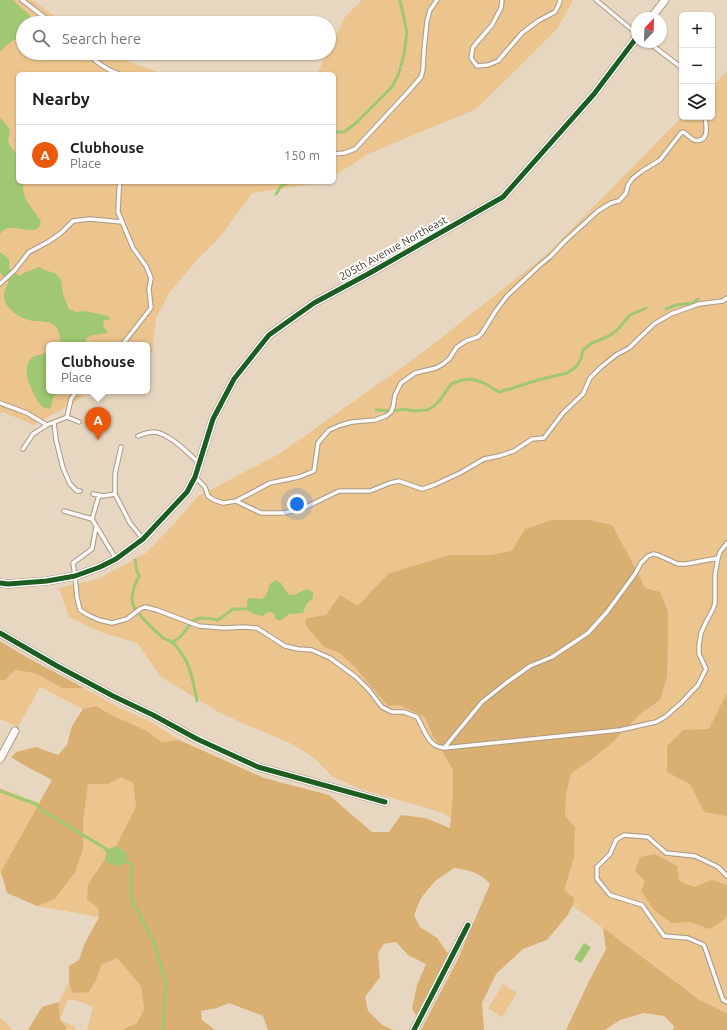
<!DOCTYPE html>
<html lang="en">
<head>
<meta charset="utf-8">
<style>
  :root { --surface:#fff; --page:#f6f6f6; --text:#222; --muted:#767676; --line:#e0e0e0; --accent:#ea580c }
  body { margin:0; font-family:Ubuntu,sans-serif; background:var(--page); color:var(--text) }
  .controls { position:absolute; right:12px; top:12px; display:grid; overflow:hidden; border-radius:6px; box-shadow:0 1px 3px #0004 }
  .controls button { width:36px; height:36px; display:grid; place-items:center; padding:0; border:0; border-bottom:1px solid var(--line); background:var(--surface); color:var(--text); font:20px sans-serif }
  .compass { position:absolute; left:631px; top:12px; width:36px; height:36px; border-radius:50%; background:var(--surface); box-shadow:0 1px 3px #0004; rotate:23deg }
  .you { position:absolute; left:297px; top:504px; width:14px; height:14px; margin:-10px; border:3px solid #fff; border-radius:50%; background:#1a73e8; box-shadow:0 0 0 6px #1a73e833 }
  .badge { display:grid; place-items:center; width:26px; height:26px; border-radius:50%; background:var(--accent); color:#fff; font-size:13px; font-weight:700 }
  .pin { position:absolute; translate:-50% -33px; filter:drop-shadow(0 1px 2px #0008) }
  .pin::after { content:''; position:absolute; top:21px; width:14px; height:12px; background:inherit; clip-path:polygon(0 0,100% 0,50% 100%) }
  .popup { position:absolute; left:46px; top:342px; width:104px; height:52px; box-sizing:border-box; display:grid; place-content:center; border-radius:6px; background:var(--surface); filter:drop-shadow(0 1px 3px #0005); font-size:13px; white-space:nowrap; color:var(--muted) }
  .popup b { font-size:15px; color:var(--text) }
  .popup::after { content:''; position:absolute; left:50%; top:100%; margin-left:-8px; border:8px solid transparent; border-top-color:var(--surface) }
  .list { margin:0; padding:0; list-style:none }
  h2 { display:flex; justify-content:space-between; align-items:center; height:52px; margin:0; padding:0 16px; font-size:17px }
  h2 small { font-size:13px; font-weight:400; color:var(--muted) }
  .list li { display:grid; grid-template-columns:26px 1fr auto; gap:12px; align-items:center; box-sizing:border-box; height:60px; padding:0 16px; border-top:1px solid var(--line) }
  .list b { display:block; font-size:15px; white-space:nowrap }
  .list p { margin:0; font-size:13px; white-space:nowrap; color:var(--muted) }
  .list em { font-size:13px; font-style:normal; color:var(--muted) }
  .icon { flex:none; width:22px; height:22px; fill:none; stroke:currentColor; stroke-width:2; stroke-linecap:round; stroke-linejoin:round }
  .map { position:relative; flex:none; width:727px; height:1030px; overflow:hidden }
  .search { position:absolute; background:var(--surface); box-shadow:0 1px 3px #0004; left:16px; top:16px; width:320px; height:44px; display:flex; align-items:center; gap:10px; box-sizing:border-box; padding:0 14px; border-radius:22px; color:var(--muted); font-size:15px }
  .panel { position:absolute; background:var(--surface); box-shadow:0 1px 3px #0004; left:16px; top:72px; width:320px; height:112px; border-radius:6px }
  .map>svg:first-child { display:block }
</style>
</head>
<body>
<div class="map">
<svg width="727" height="1030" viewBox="0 0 727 1030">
  <rect width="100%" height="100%" fill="#e8d7c0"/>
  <path fill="#ebc48e" d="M0 0H32L64 23H23V53H107L162 74H18V182H325L252 193 220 237 197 260 170 292 156 318 152 352 147 353V345H49V391H88L78 400 34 425 3 412 0 413Z
    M362 0H573L557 29 513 73 476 109 368 154 334 176V74H317L327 53H329V49L345 17Z
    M727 71V1013L701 1001 557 894 443 813 358 788 333 777 314 758 294 745 222 714 161 677 137 643 101 632 69 617 59 588 98 579 146 553 172 526 197 497 279 454 418 356 546 255 682 117H712V86Z
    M15 670 35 673 62 688H84L120 708 150 721 179 740 162 742 145 730 111 715 96 706 83 709 40 687 18 727 0 719V680L4 681Z
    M121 777 133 783 136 807 116 846 109 849 105 858 96 871 99 917 37 906 55 899 83 849V822L88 784H108Z
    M0 788 39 803 0 875Z
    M117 958 141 986 144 1009 137 1023 122 1030H87L93 1007 81 1002 68 999 60 1020 74 1026 76 1030H65L66 1028 60 1020 59 1002 69 982 72 993 96 980 101 965Z
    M503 984 517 993 502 1017 488 1008Z
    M0 1017 11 1028 12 1030H0Z"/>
  <path fill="#d9b072" d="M552 520H588L612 525 637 571 645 588 660 592 668 611V643L667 676 660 700 641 713 612 743 589 761 571 773 566 794 565 816 575 827 574 857 564 890 574 898 573 905 567 916 547 940 523 949 496 974 482 1003 484 1030H421L458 959 490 884C480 872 468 870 454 868L435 881 421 898 414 915 420 927 437 938 449 955 416 1016 412 1008 417 985 426 964 408 955 396 942 384 944 378 953 380 977 365 997 368 1011 381 1024 393 1030H268L263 1016 229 1003 217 1008 201 1011 202 1020 215 1030H122L137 1023 144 1009 141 986 117 958 101 965 96 980 89 992 72 993 69 982V966L79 960 84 945 99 917 98 908 87 899 88 885 105 858 106 861 126 852 116 846 136 807 133 783 121 777 108 784H88L83 822V849L75 872 55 899 37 906 7 893 1 872 52 780 22 764 11 757 16 752 36 747 58 755 67 745 72 726 83 709 96 706 111 715 145 730 162 742 179 740 264 778 329 795 372 832H389L401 815 425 818 450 828 453 793V770L432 734 425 717 399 705 388 706 355 667 340 653 324 647 308 628 305 622 307 618 326 615 340 595 358 606 388 574 449 555H491L512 551 525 529Z
    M0 641 21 654 84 688H62L35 673 15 670 4 681 0 680Z
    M727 693V816L704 812 690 784 667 772V746L683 730 709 729Z
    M655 854 677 866 679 881 694 887 712 880 727 885V915L725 919 710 929 690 922 672 923 654 910 641 891 645 881 635 871 640 857Z
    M603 928 701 1001 727 1013V1030H673L674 1026 664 1016 644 1013 620 1020 605 1030H566L588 983 606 949Z
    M59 1002 60 1020 67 1028 65 1030H28L42 1007Z"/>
  <path fill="#a0c872" d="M0 0H13L30 16 35 23H23V36C13 40 7 43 0 52Z
    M0 117 10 130 8 141 10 146 18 156V182H23C23 186 23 192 24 195 26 202 36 214 41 221L39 227C38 228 35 230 33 230 23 231 8 222 0 234Z
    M0 252 9 259V268L16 274 20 276 24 273 39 267 44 270 55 273 61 280 63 294 69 309 76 312 85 311 108 316 110 319 103 321 104 327 108 333 93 335 86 338 85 345H58C60 341 61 338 59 333 56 320 43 322 33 321 21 319 4 309 4 296 4 291 7 285 9 281L3 276 0 272Z
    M49 352V391H60C51 395 54 401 50 409L42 407C34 396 17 367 34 356 39 354 44 355 49 352Z
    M275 580 281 583 289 595C298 595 300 591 307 589L313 592V598L307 603 303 613 289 614 280 621 276 619 274 613 271 612 266 613 263 616 257 615 244 609 247 606V602L249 598 262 599 266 595 270 584Z
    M116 846 126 852 127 858 121 866 112 865 106 861 105 858 107 853 105 850 106 848 109 849Z
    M584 943 591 947 581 963 574 959Z"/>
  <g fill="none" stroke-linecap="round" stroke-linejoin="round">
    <path stroke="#a0c872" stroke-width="3" d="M334 132H344L356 123 392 87 399 73 404 54 407 32 400 0
      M276 194 281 186 289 182
      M666 309 676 305 693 303 698 299
      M376 410 395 411 404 409 414 411 427 410 433 407 440 400 451 384 462 380 472 379 484 383 499 392 510 389 538 380 567 373 576 367 581 359 583 350 592 343 609 336 618 329 630 315 646 308
      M135 560 136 564V568L139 576C135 583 130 597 133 605 136 613 155 631 162 637 165 640 170 640 173 643 177 646 181 653 184 657 192 670 194 687 197 701
      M172 642C175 640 178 639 180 637 188 629 190 619 202 618 207 618 213 619 218 620L233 609H244
      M0 791 36 804 43 811 108 850
      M122 859 131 864V898L153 941 166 982 163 1030"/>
    <g stroke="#a79988" stroke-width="5.5">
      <path id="service" d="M22 0 52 23
        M502 0 501 8 492 25 473 47 471 58 477 66 488 65 498 61 522 33 538 21 555 12 559 4 560 0
        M596 0 637 34
        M648 42 682 68
        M87 53C96 62 107 70 119 74
        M334 154 344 153 355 149 408 92 421 77 423 69 424 50 427 21 430 10 437 0
        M120 182 119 190 118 212 133 248 146 266 151 278 149 289 151 308 122 345
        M0 284 15 270 29 252 48 242 61 233 73 221 90 219 122 222
        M0 403 27 413 47 425
        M67 417 71 399 77 391
        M54 422 56 440 63 468 70 484 77 491H80
        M138 436C143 434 149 432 154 432 169 433 188 453 199 463
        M121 447 115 474V494L130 523 143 539
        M23 449 33 434 47 425 67 417 79 422
        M195 477 205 487 208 496 214 500 223 503 236 501 261 513H283L302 509 339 491H370L390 483 399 481 422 489 434 485 460 473 484 459 499 456 514 451 532 439 544 438 563 413 583 394 590 378 601 367 616 355 629 348 654 324 671 314 699 304 723 301 727 298
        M93 494 103 496 115 494
        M236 501 270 483 299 477 314 471 318 443 329 430 341 425 352 422 375 420 386 416 391 412 393 407 395 395 401 383 415 373 436 368 443 364 449 359 457 347 466 341 478 337 482 333 495 312 507 296 540 265 551 256 564 242 598 211 611 203 619 201 626 193 628 185 632 179 642 171 660 160 681 133 683 132C687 134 690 138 694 140 696 141 697 141 700 140 709 138 706 124 705 117
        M64 511 92 519 116 559
        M92 519 99 495
        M96 527 92 549 73 563 75 576 77 597 80 610 88 615 99 620 112 623 127 619 140 609 145 607 157 610 199 626 224 628 243 627 257 628 285 646 298 649 312 650 330 658 356 677 369 690 382 707 392 712H404L417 717C422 725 427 741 435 745 437 747 441 747 444 748L620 730 656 722 665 717 681 703 698 685 706 669 699 654V645L701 633 706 622 713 609 715 603V575L718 558 720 552 727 543
        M444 748 482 702 506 683 530 666 552 657 588 633 607 612 635 574 641 563 648 556 653 554 658 555 678 564H686L718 558
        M727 876 718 867 695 856 666 853 648 837 624 835 616 840 610 854 597 867V879L610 895 642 905 664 936 688 938 704 945 723 1000 727 1002"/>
    </g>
    <g stroke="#a79988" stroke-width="9">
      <path id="minor" d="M651 18 665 0
        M0 583 8 584 47 581 75 576 100 567 116 559 143 539 187 492 195 477 213 419 234 379 269 335 314 303 368 274 503 197 594 94 637 37
        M0 633 57 666 113 696 153 715 197 739 258 767 385 802
        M0 759 15 731
        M414 1030 468 925"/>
    </g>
    <path stroke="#e0dad2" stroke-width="1.5" stroke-dasharray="1 3" stroke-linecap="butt" d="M398 65 415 74
      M67 462 71 459 77 457
      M34 480 43 474 58 472"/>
    <use href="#service" stroke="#fcf9f6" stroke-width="3.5"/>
    <use href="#minor" stroke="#fcf9f6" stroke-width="7"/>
    <g stroke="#fff" stroke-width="8">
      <path id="cycleway" d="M0 583 8 584 47 581 75 576 100 567 116 559 143 539 187 492 195 477 213 419 234 379 269 335 314 303 368 274 503 197 594 94 637 37
        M0 633 57 666 113 696 153 715 197 739 258 767 385 802
        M414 1030 468 925"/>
    </g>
    <use href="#cycleway" stroke="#1b5e20" stroke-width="5"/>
  </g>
  <g text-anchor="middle" stroke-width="4" stroke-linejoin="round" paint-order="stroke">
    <g font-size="11" fill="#463929" stroke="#fff">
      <text transform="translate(393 248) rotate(-29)" y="4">205th Avenue Northeast</text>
    </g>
  </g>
</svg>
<div class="controls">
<button>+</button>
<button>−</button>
<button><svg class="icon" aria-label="layers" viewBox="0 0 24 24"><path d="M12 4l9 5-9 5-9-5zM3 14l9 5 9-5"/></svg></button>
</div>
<svg class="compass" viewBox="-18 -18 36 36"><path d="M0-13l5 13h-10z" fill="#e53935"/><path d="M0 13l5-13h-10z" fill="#767676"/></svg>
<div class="you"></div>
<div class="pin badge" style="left:98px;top:440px">A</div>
<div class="popup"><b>Clubhouse</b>Place</div>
<div class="search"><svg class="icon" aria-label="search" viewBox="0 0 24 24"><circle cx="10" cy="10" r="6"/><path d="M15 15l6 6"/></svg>Search here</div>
<section class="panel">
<h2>Nearby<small></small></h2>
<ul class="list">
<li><span class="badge">A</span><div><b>Clubhouse</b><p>Place</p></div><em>150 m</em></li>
</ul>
</section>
</div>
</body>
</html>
